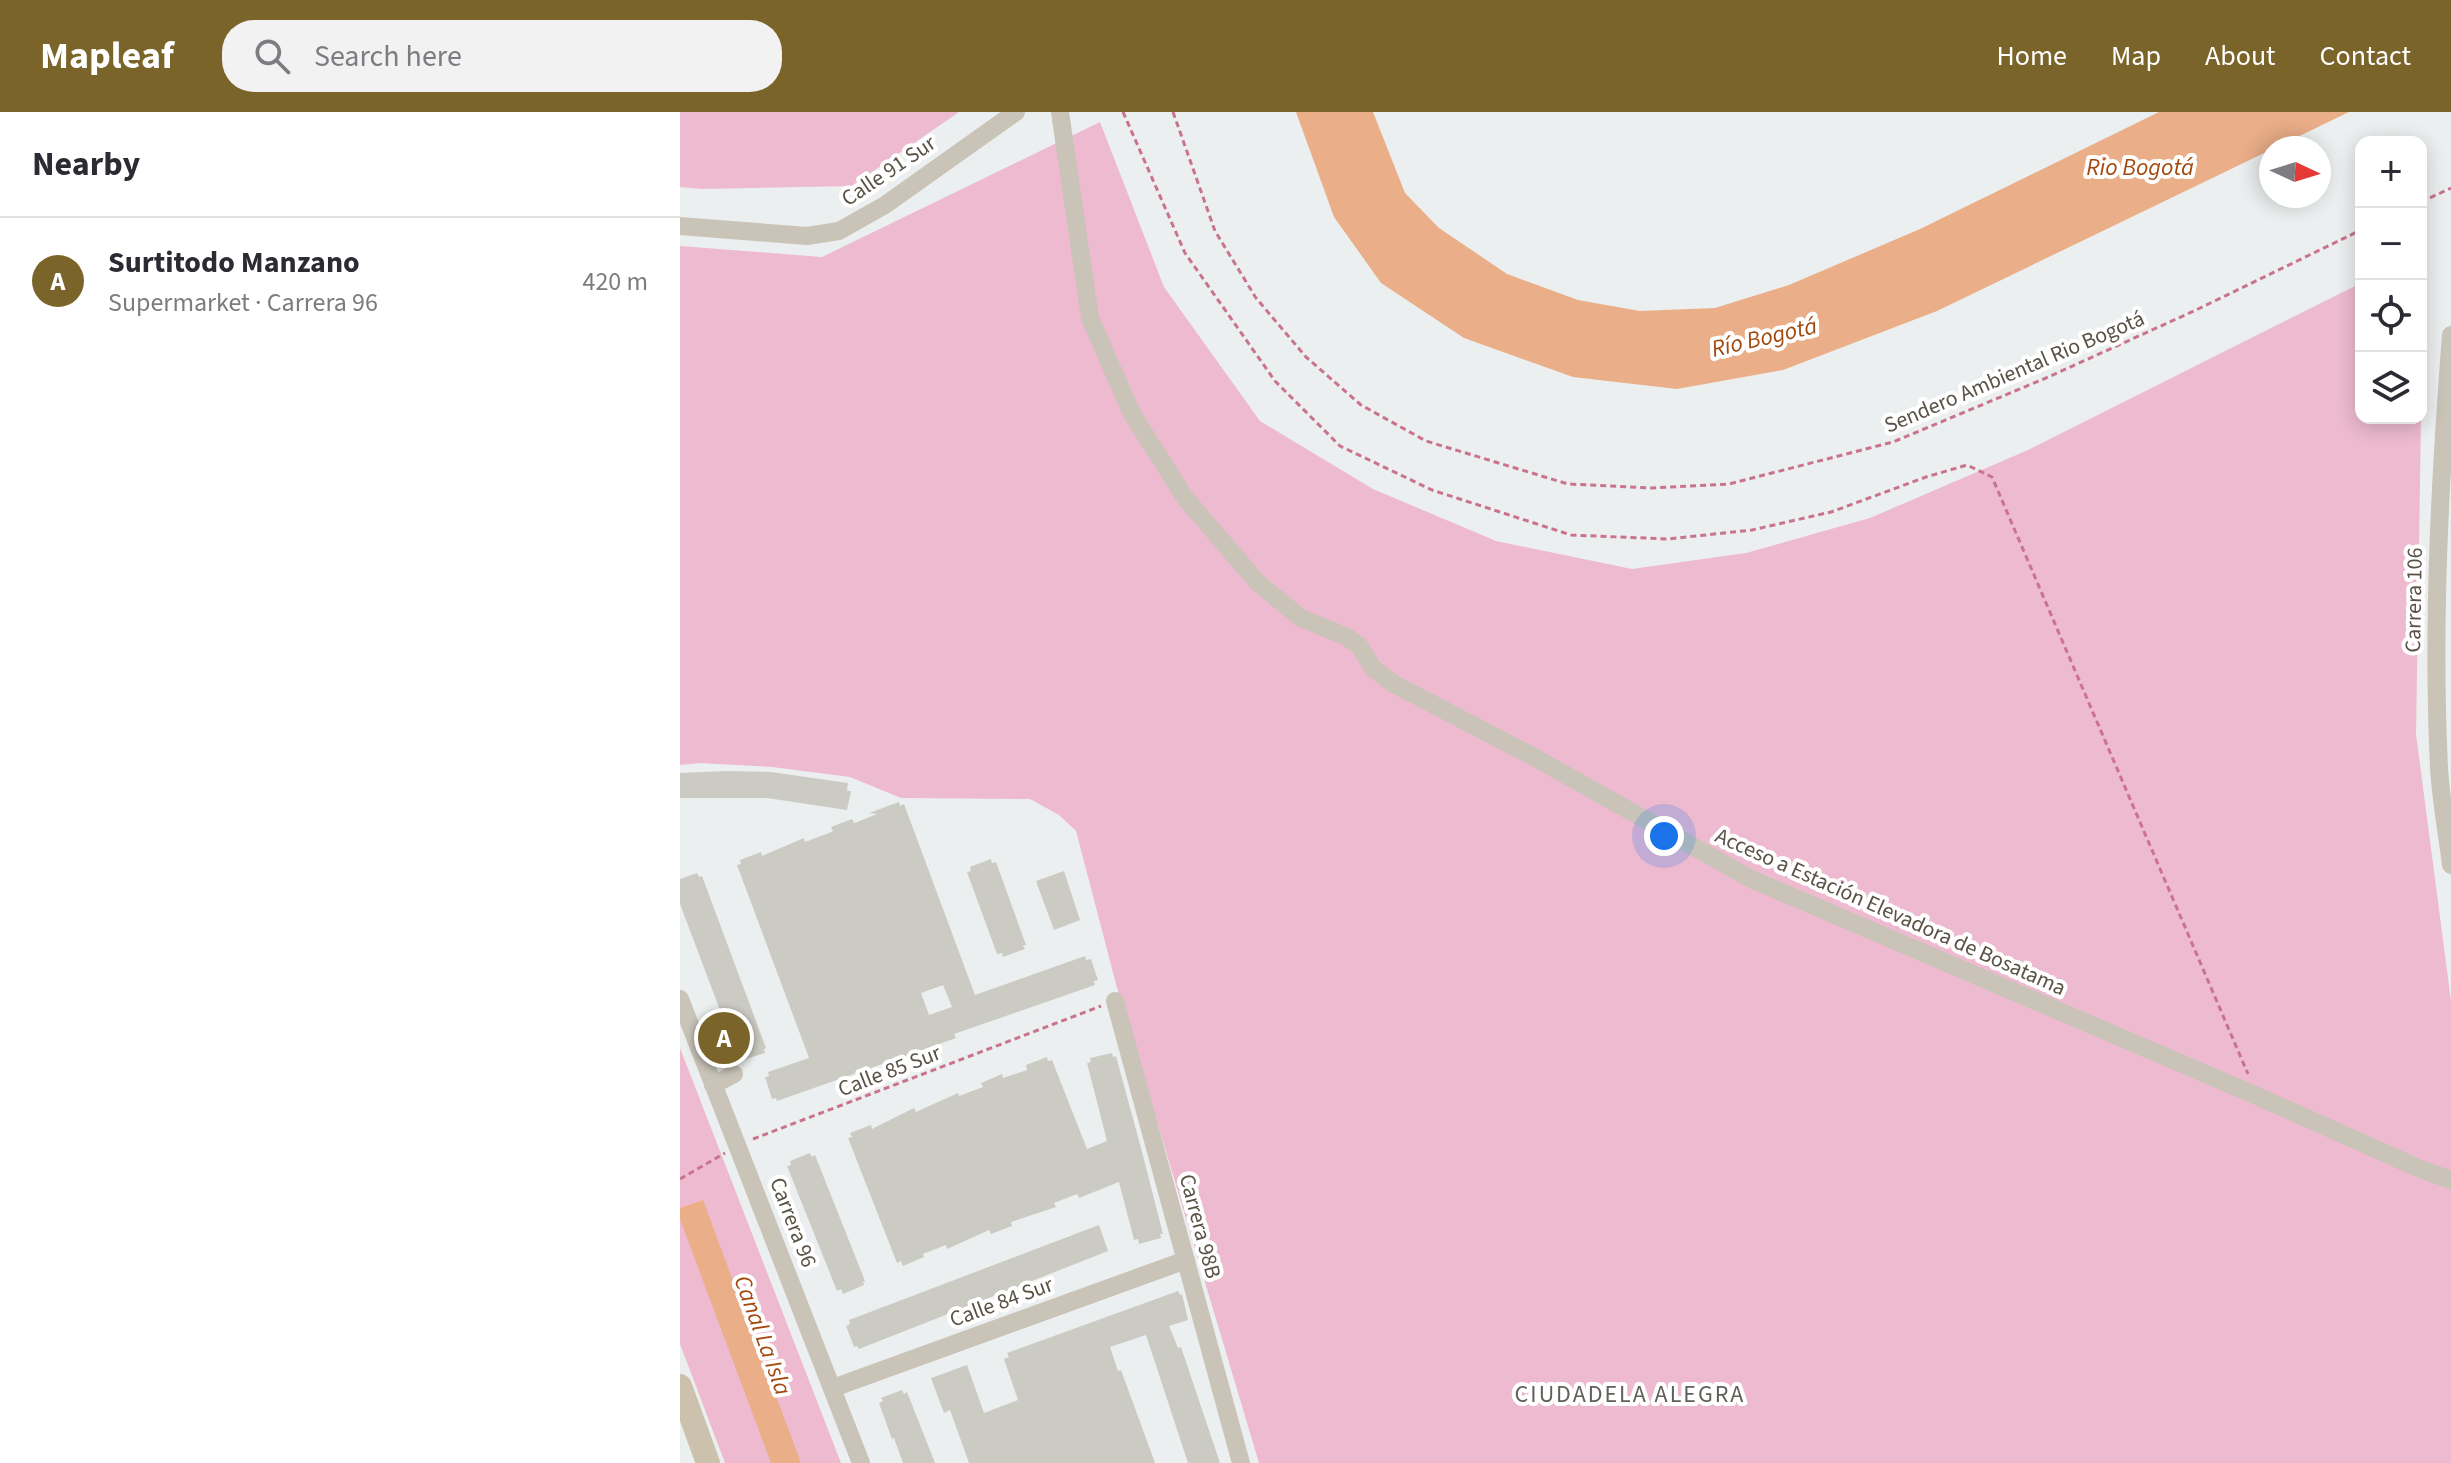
<!DOCTYPE html>
<html lang="en">
<head>
<meta charset="utf-8">
<style>
  :root { --surface:#fff; --page:#f2f2f3; --text:#2b2b33; --muted:#7c7c81; --line:#e1e1e2; --accent:#7a6429 }
  body { margin:0; font-family:"Source Sans 3",sans-serif; background:var(--page); color:var(--text) }
  .controls { position:absolute; right:24px; top:24px; display:grid; overflow:hidden; border-radius:16px; box-shadow:0 4px 20px #0003 }
  .controls button { width:72px; height:72px; display:grid; place-items:center; padding:0; border:0; border-bottom:2px solid var(--line); background:var(--surface); color:var(--text); font:40px sans-serif }
  .compass { position:absolute; left:1579px; top:24px; width:72px; height:72px; border-radius:50%; background:var(--surface); box-shadow:0 4px 20px #0003; rotate:94deg }
  .you { position:absolute; left:984px; top:724px; width:28px; height:28px; margin:-20px; border:6px solid #fff; border-radius:50%; background:#1a73e8; box-shadow:0 0 0 12px #1a73e833 }
  .badge { display:grid; place-items:center; width:52px; height:52px; border-radius:50%; background:var(--accent); color:#fff; font-size:26px; font-weight:700 }
  .pin { position:absolute; translate:-50% -50%; border:4px solid #fff; box-shadow:0 2px 8px #0006 }
  .list { margin:0; padding:0; list-style:none }
  h2 { display:flex; justify-content:space-between; align-items:center; height:104px; margin:0; padding:0 32px; font-size:34px }
  h2 small { font-size:26px; font-weight:400; color:var(--muted) }
  .list li { display:grid; grid-template-columns:52px 1fr auto; gap:24px; align-items:center; box-sizing:border-box; height:128px; padding:0 32px; border-top:2px solid var(--line) }
  .list b { display:block; font-size:30px; white-space:nowrap }
  .list p { margin:0; font-size:26px; white-space:nowrap; color:var(--muted) }
  .list em { font-size:26px; font-style:normal; color:var(--muted) }
  .icon { flex:none; width:44px; height:44px; fill:none; stroke:currentColor; stroke-width:2; stroke-linecap:round; stroke-linejoin:round }
  .map { position:relative; flex:none; width:1771px; height:1351px; overflow:hidden }
  header { display:flex; align-items:center; gap:48px; box-sizing:border-box; height:112px; padding:0 40px; background:var(--accent); color:#fff }
  header strong { font-size:38px }
  nav { display:flex; gap:44px; margin-inline-start:auto; font-size:28px }
  .search { width:560px; height:72px; background:var(--page); display:flex; align-items:center; gap:20px; box-sizing:border-box; padding:0 28px; border-radius:32px; color:var(--muted); font-size:30px }
  main { display:flex }
  aside { flex:1; background:var(--surface) }
  .map>svg:first-child { display:block }
</style>
</head>
<body>
<header>
<strong>Mapleaf</strong>
<div class="search"><svg class="icon" aria-label="search" viewBox="0 0 24 24"><circle cx="10" cy="10" r="6"/><path d="M15 15l6 6"/></svg>Search here</div>
<nav><a>Home</a><a>Map</a><a>About</a><a>Contact</a></nav>
</header>
<main>
<aside>
<h2>Nearby<small></small></h2>
<ul class="list">
<li><span class="badge">A</span><div><b>Surtitodo Manzano</b><p>Supermarket · Carrera 96</p></div><em>420 m</em></li>
</ul>
</aside>
<div class="map">
<svg width="1771" height="1351" viewBox="0 0 1771 1351">
  <rect width="100%" height="100%" fill="#ecefef"/>
  <path fill="#edbad0" d="M0 0H279L172 74 21 77 0 75Z
    M420 10 484 175 580 309 693 377 816 429 952 457 1066 441 1190 406 1348 338 1681 171V306H1741L1736 622 1771 889V1351H579L436 872 396 719 379 703 350 687 221 686 170 665 92 655 20 651 0 653V134L142 145Z
    M0 936 161 1351H45L0 1232Z"/>
  <path fill="#eaae88" d="M616 0H693L725 81 759 116 827 162 898 188 960 199 1035 196 1109 173 1240 117 1479 0H1669L1257 199 1103 258 997 277 893 265 784 226 701 171 654 105Z
    M23 1088 121 1351H91L0 1107V1096Z"/>
  <path fill="#cccbc3" fill-rule="evenodd" d="M47 659 91 660 168 671 167 679H171L167 698 87 686H0V661Z
    M219 690 220 694 224 692 295 883 405 844 406 848 411 847 418 868 414 869 415 873 274 922 276 926 97 989 96 986 92 987 85 965 89 964 88 960 129 946 57 753 61 752 60 748 81 740 82 744 124 726 125 730 149 721 153 719 151 715 172 707 174 711 177 710 197 702 189 701ZM263 873 272 895 249 903 241 881Z
    M311 747 312 751 316 750 346 833 343 834 345 837 323 845 322 841 317 842 287 760 291 759 290 755Z
    M384 759 400 808 374 818 356 769Z
    M17 761 19 765 22 764 86 936 84 937 85 941 63 948 62 944 58 946 0 792V767Z
    M432 941 433 945 436 944 461 1036 483 1122H480L481 1126 459 1132 458 1127 454 1128 439 1070 399 1086 397 1082 374 1091 376 1095 331 1110 332 1114 311 1122 309 1118 267 1137 266 1133 243 1142 244 1145 223 1154 221 1149 217 1151 168 1026 172 1025 170 1021 191 1013 192 1017 234 996 236 1000 278 981 279 984 303 975 301 971 322 962 323 966 347 958 346 953 367 945 368 949 372 948 407 1037 427 1029 407 951 411 950 410 946Z
    M130 1041 132 1045 135 1043 185 1169 183 1170 184 1173 163 1182 161 1177 157 1179 107 1054 111 1053 110 1049Z
    M419 1113 428 1139 179 1237 177 1234 174 1235 166 1214 170 1212 169 1208Z
    M498 1179 500 1183 502 1182 508 1208 489 1214 498 1236 501 1235 540 1351H508L466 1223 430 1235 438 1259 441 1258 475 1351H289L270 1298 264 1301 251 1266 287 1253 304 1301 338 1288 324 1247 329 1245 327 1241Z
    M222 1278 224 1282 227 1280 255 1351H223L214 1326 212 1327 199 1291 203 1289 201 1286Z"/>
  <g fill="none" stroke-linecap="round" stroke-linejoin="round">
    <path stroke="#ca738e" stroke-width="3" stroke-dasharray="6 4" stroke-linecap="butt" d="M443 0 505 141 595 269 660 334 752 378 891 423 988 427 1072 418 1151 400 1246 365 1287 353 1312 365 1568 962
      M493 0 535 119 576 186 626 245 681 293 746 329 888 372 972 376 1049 372 1213 330 1366 266 1514 199 1681 118
      M1741 90 1771 76
      M73 1027 421 894
      M0 1067 45 1041"/>
    <path stroke="#c9c3b8" stroke-width="18" d="M380 0 410 206 452 302 506 387 578 471 621 506 667 525 679 534 693 556 712 571 852 644 1071 767 1577 984 1738 1056 1771 1068
      M0 114 127 124 159 119 205 93 336 0
      M1771 223C1760 368 1752 511 1759 656 1761 688 1767 721 1771 753
      M0 887 181 1351
      M435 889 561 1351
      M33 973 54 962
      M153 1276 506 1148"/>
    <path stroke="#cbc1ac" stroke-width="24" d="M0 1274 28 1351"/>
  </g>
  <g text-anchor="middle" stroke-width="8" stroke-linejoin="round" paint-order="stroke">
    <g font-size="22" fill="#595245" stroke="#fff">
      <text transform="translate(208 58) rotate(-34)" y="8">Calle 91 Sur</text>
      <text transform="translate(1334 259) rotate(-23)" y="8">Sendero Ambiental Rio Bogotá</text>
      <text transform="translate(1733 488) rotate(-89)" y="8">Carrera 106</text>
      <text transform="translate(1211 799) rotate(24)" y="8">Acceso a Estación Elevadora de Bosatama</text>
      <text transform="translate(209 958) rotate(-21)" y="8">Calle 85 Sur</text>
      <text transform="translate(114 1110) rotate(69)" y="8">Carrera 96</text>
      <text transform="translate(521 1114) rotate(75)" y="8">Carrera 98B</text>
      <text transform="translate(321 1189) rotate(-20)" y="8">Calle 84 Sur</text>
    </g>
    <g font-size="24" font-style="italic" fill="#a3490e" stroke="#fff">
      <text x="1460" y="63">Rio Bogotá</text>
      <text transform="translate(1084 225) rotate(-13)" y="8">Río Bogotá</text>
      <text transform="translate(83 1223) rotate(70)" y="8">Canal La Isla</text>
    </g>
    <g font-size="24" letter-spacing="2" fill="#615f59" stroke="#fff">
      <text x="950" y="1290">CIUDADELA ALEGRA</text>
    </g>
  </g>
</svg>
<div class="controls">
<button>+</button>
<button>−</button>
<button><svg class="icon" aria-label="locate" viewBox="0 0 24 24"><circle cx="12" cy="12" r="6"/><path d="M12 2v4M12 18v4M2 12h4M18 12h4"/></svg></button>
<button><svg class="icon" aria-label="layers" viewBox="0 0 24 24"><path d="M12 4l9 5-9 5-9-5zM3 14l9 5 9-5"/></svg></button>
</div>
<svg class="compass" viewBox="-18 -18 36 36"><path d="M0-13l5 13h-10z" fill="#e53935"/><path d="M0 13l5-13h-10z" fill="#7c7c81"/></svg>
<div class="you"></div>
<div class="pin badge" style="left:44px;top:926px">A</div>
</div>
</main>
</body>
</html>
